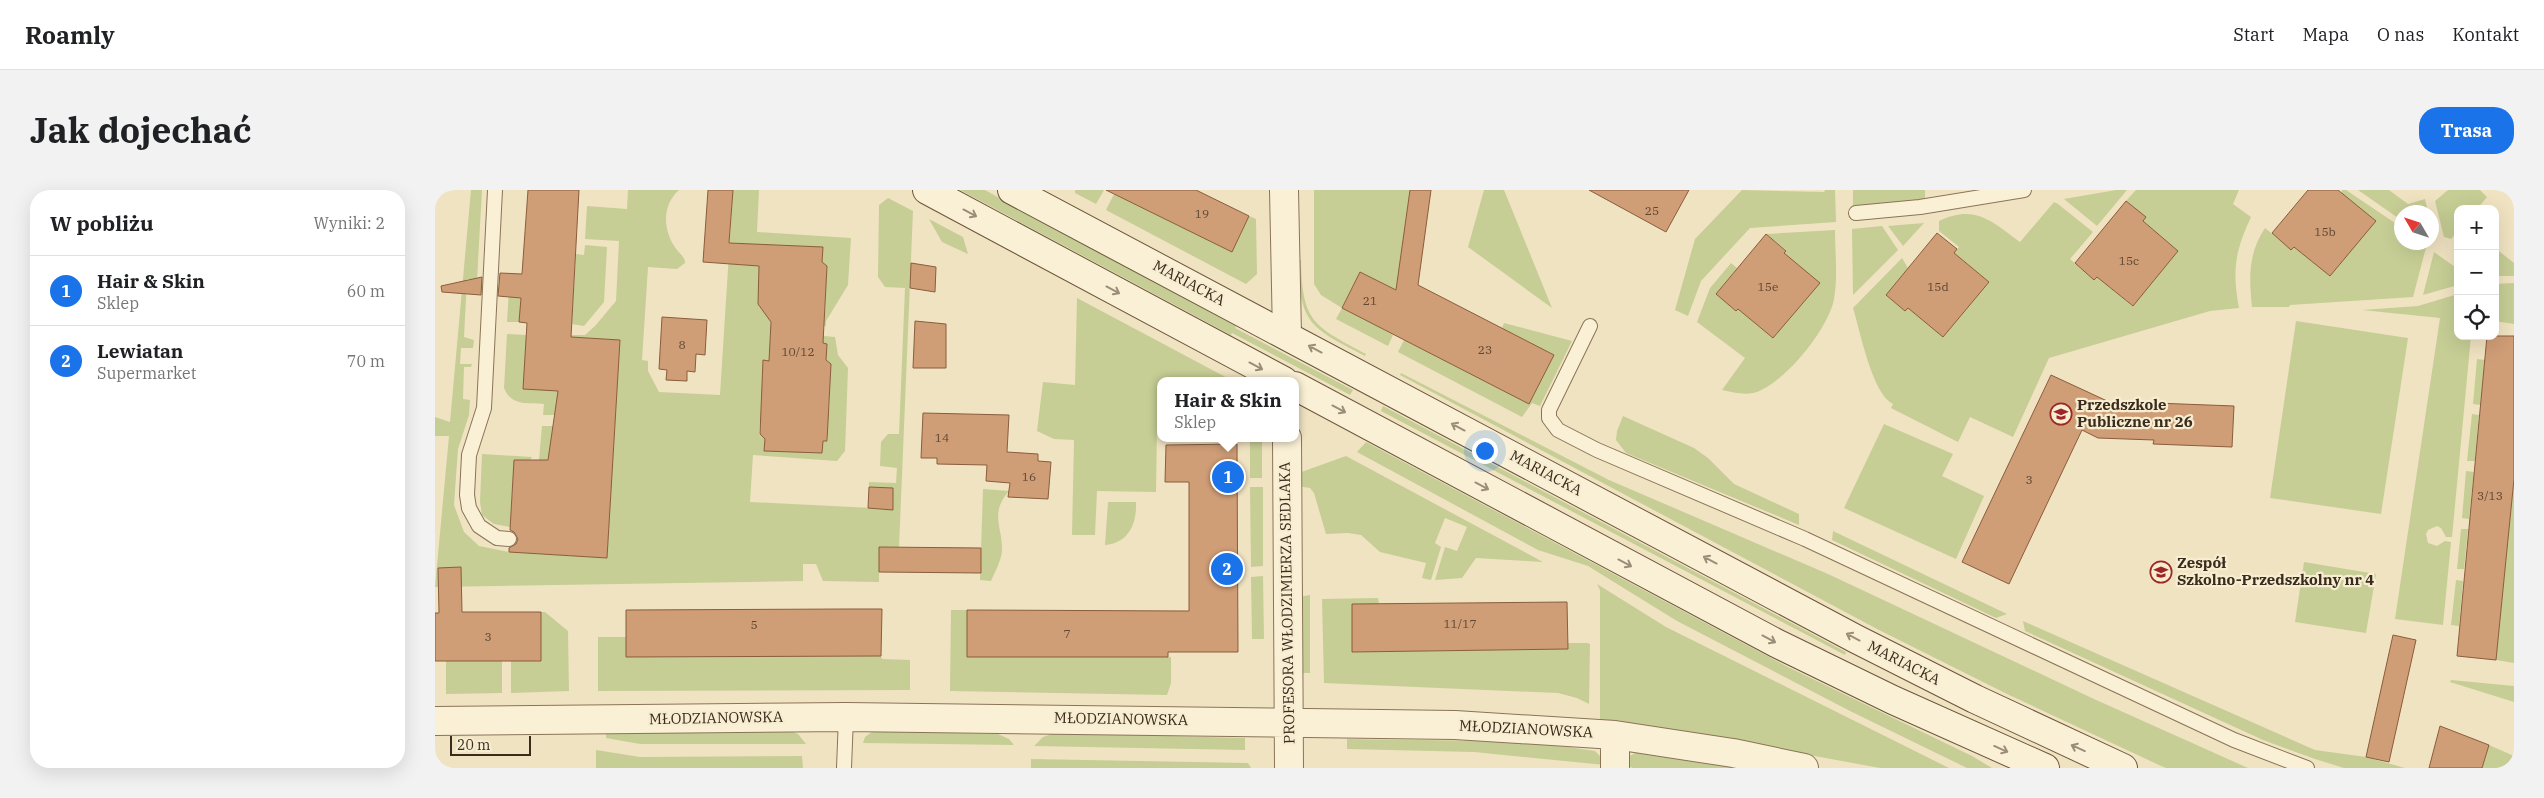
<!DOCTYPE html>
<html lang="pl">
<head>
<meta charset="utf-8">
<style>
  :root { --surface:#fff; --page:#f2f2f2; --text:#202124; --muted:#757577; --line:#e0e0e0; --accent:#1a73e8 }
  body { margin:0; font-family:"IBM Plex Serif",serif; background:var(--page); color:var(--text) }
  .controls { position:absolute; right:15px; top:15px; display:grid; overflow:hidden; border-radius:10px; box-shadow:0 5px 20px #0002 }
  .controls button { width:45px; height:45px; display:grid; place-items:center; padding:0; border:0; border-bottom:1px solid var(--line); background:var(--surface); color:var(--text); font:25px sans-serif }
  .compass { position:absolute; left:1959px; top:15px; width:45px; height:45px; border-radius:50%; background:var(--surface); box-shadow:0 5px 20px #0002; rotate:309deg }
  .scale { position:absolute; left:15px; bottom:12px; width:81px; box-sizing:border-box; padding-left:5px; border:2px solid #392b1d; border-top:0; font-size:14px; line-height:18px; white-space:nowrap; color:#392b1d; -webkit-text-stroke:4px #f7edd1; paint-order:stroke }
  .you { position:absolute; left:1049px; top:260px; width:18px; height:18px; margin:-12px; border:4px solid #fff; border-radius:50%; background:#1a73e8; box-shadow:0 0 0 8px #1a73e833 }
  .badge { display:grid; place-items:center; width:32px; height:32px; border-radius:50%; background:var(--accent); color:#fff; font-size:16px; font-weight:700 }
  .pin { position:absolute; translate:-50% -50%; border:2px solid #fff; box-shadow:0 1px 5px #0006 }
  .popup { position:absolute; left:722px; top:187px; width:142px; height:65px; box-sizing:border-box; display:grid; place-content:center; border-radius:10px; background:var(--surface); filter:drop-shadow(0 1px 4px #0005); font-size:16px; white-space:nowrap; color:var(--muted) }
  .popup b { font-size:19px; color:var(--text) }
  .popup::after { content:''; position:absolute; left:50%; top:100%; margin-left:-10px; border:10px solid transparent; border-top-color:var(--surface) }
  .list { margin:0; padding:0; list-style:none }
  h2 { display:flex; justify-content:space-between; align-items:center; height:65px; margin:0; padding:0 20px; font-size:21px }
  h2 small { font-size:16px; font-weight:400; color:var(--muted) }
  .list li { display:grid; grid-template-columns:32px 1fr auto; gap:15px; align-items:center; box-sizing:border-box; height:70px; padding:0 20px; border-top:1px solid var(--line) }
  .list b { display:block; font-size:19px; white-space:nowrap }
  .list p { margin:0; font-size:16px; white-space:nowrap; color:var(--muted) }
  .list em { font-size:16px; font-style:normal; color:var(--muted) }
  .icon { flex:none; width:28px; height:28px; fill:none; stroke:currentColor; stroke-width:2; stroke-linecap:round; stroke-linejoin:round }
  .map { position:relative; flex:none; width:2079px; height:578px; overflow:hidden; border-radius:20px }
  header { display:flex; align-items:center; gap:30px; box-sizing:border-box; height:70px; padding:0 25px; background:var(--surface); border-bottom:1px solid var(--line) }
  header strong { font-size:24px }
  nav { display:flex; gap:28px; margin-inline-start:auto; font-size:18px }
  .intro { display:flex; align-items:center; justify-content:space-between; box-sizing:border-box; height:120px; padding:0 30px }
  h1 { margin:0; font-size:35px }
  .button { padding:12px 22px; border-radius:20px; background:var(--accent); color:#fff; font-size:18px; font-weight:700 }
  main { display:flex; gap:30px; padding:0 30px }
  aside { flex:1; background:var(--surface); border-radius:20px; box-shadow:0 5px 20px #0002 }
  .map>svg:first-child { display:block }
</style>
</head>
<body>
<header>
<strong>Roamly</strong>
<nav><a>Start</a><a>Mapa</a><a>O nas</a><a>Kontakt</a></nav>
</header>
<div class="intro"><h1>Jak dojechać</h1><a class="button">Trasa</a></div>
<main>
<aside>
<h2>W pobliżu<small>Wyniki: 2</small></h2>
<ul class="list">
<li><span class="badge">1</span><div><b>Hair &amp; Skin</b><p>Sklep</p></div><em>60 m</em></li>
<li><span class="badge">2</span><div><b>Lewiatan</b><p>Supermarket</p></div><em>70 m</em></li>
</ul>
</aside>
<div class="map">
<svg width="2079" height="578" viewBox="0 0 2079 578">
  <rect width="100%" height="100%" fill="#f0e3c2"/>
  <path fill="#c6ce95" d="M36 0H47L42 90 32 89 29 147 39 150 38 158H26L25 174H37L36 177H29L28 209 35 210 34 225 23 259 19 315 29 342 44 356 74 362 172 368 185 150 136 147V145H150L160 136 181 111 184 51 150 49 152 16 192 19 193 0H244C226 16 228 42 242 60 246 65 250 67 250 73L242 79 213 77 207 170 213 171V181L224 202 285 205 298 0H324L322 42 416 48 413 95 391 131V136L384 135 385 121H390L391 108 386 103 391 92 392 76 387 72 388 58 330 55 323 114 327 120H336L334 171H328L327 185 333 191 327 202 326 215 331 220V232H325L324 244 330 249V260L387 263 388 251H393V237L388 233 394 219 395 206 390 200V188H396V174L391 170 392 154 378 153V145L400 147 403 165 413 178 410 261 402 271 318 265 315 312 457 319 458 298 434 297V292L461 293 462 278 445 276 446 252 453 244H464L470 98 450 97 443 87 444 15 453 8 478 21 464 357H444V392L388 391 381 374H368V391L0 397 14 246H0V227L15 232Z
    M525 0H550L801 136 800 138 918 200 915 205 797 143 796 145Z
    M640 0H669L661 14 640 3Z
    M879 0H975L961 100 925 82 907 117 958 145 953 156 901 129 907 118 886 105 879 94Z
    M1049 0H1069L1117 118 1033 57Z
    M1307 0 1389 2 1390 0H1400L1401 32 1315 38 1266 91 1253 126 1240 120 1260 49Z
    M1418 0H1490V11L1418 19Z
    M1681 0H1692L1662 36 1629 9Z
    M1701 0H1804L1798 14 1816 27C1800 61 1797 81 1804 118L1775 121 1614 168 1578 247 1535 227 1523 252 1456 218 1458 214C1437 204 1425 140 1418 118L1467 68 1473 78 1451 105 1470 121 1473 118 1508 146 1554 92 1519 63 1524 57 1504 41V31C1540 14 1556 31 1585 52L1619 12 1623 14 1658 42 1635 69 1659 90 1662 87 1697 116 1743 61 1708 31 1710 27 1691 11Z
    M1907 0H1911L1966 37V52L1992 54 1978 107 1855 115 1854 117H1817C1814 87 1813 64 1830 38L1856 59 1859 57 1895 86Z
    M1923 0H1954L1973 14 1990 9 1993 22H1966V30Z
    M2013 0H2045L2052 7 2042 19H2023V41L2016 49 2009 47 2000 11Z
    M679 4 797 62 814 26 821 29 822 84 811 94 671 20Z
    M494 29 528 47 533 64 507 52Z
    M1489 33 1468 56 1453 36Z
    M1447 36 1463 60 1418 105 1417 39Z
    M1400 40C1400 62 1403 87 1399 109 1394 138 1348 196 1318 203 1308 205 1297 202 1287 200L1310 168 1262 132 1275 98 1296 73 1302 78 1281 104 1301 121 1303 119 1338 148 1383 92 1349 63 1351 60 1331 44Z
    M150 55 172 57 169 112 149 136 137 134 141 64 149 65Z
    M2060 58 2079 73V86H2060Z
    M1999 62 2023 79V95L1988 105Z
    M866 70C867 133 879 136 931 164L930 166C875 137 865 135 863 71Z
    M2079 93V134L2060 131V94Z
    M74 98 86 108 84 132H72Z
    M2023 104V146H2036L2017 347H2011L2006 338 2002 336 1993 340 1991 344 1993 353 2002 356 2010 351 2016 352 2008 435 1960 429 2005 128 1927 120 1983 116Z
    M642 108 798 191H726V241H722L721 302 662 301 660 345H637L639 250 619 249 602 241 608 192 640 195Z
    M1861 131 1973 148 1946 324 1835 308Z
    M1069 133 1137 151 1105 216 1097 213 1087 227 963 162 969 150 1094 214 1119 165 1067 138Z
    M72 144 92 145 130 201 120 225H108L109 214C92 213 76 216 69 198Z
    M2042 169 2050 170 2045 215 2038 214Z
    M966 183 1174 290 1393 384 1659 509 1813 578H1731L1724 575 1572 504 1444 440 965 185Z
    M948 216 1411 462 1410 465 946 221Z
    M2037 224 2044 225 2040 271H2032Z
    M1188 226 1259 258 1273 268 1299 294 1364 324V335L1191 263 1181 250 1182 241Z
    M1449 234 1518 264 1507 286 1549 306 1521 369 1409 318Z
    M107 236H119L117 245H127L123 304 103 281Z
    M815 248H827V288H815Z
    M931 252 1353 477 1537 566 1557 578H1532L1415 521 1242 431 1153 376 1103 360 922 262Z
    M47 264 97 267 77 301 75 337 59 334 47 325 45 312Z
    M911 266 1108 372 1041 368 1027 388 1000 390 1010 357 1022 361 1032 337 1010 328 1000 353 1006 357 996 390 987 388 991 373 945 362 926 345 913 343 891 344 879 303 875 298 862 296 861 284Z
    M2031 281 2039 282 2034 329 2027 328Z
    M2079 289V473L2061 470Z
    M815 297H828V376L816 377Z
    M548 299 574 301C554 324 568 337 567 361 566 371 560 382 556 391L545 390Z
    M673 312H701C702 333 694 353 670 355Z
    M2026 339H2033L2029 379H2022Z
    M1398 341 1572 424 1561 428 1397 350Z
    M1869 372 1941 384 1931 443 1860 432Z
    M828 386 829 449H817L816 387Z
    M2021 390 2028 391 2024 436 2016 435Z
    M1162 394 1231 437 1514 578H1445L1232 539 1165 530V400Z
    M875 405V483H864L863 407Z
    M943 408 944 414 918 462 1132 459 1133 453H1152L1155 454 1154 514 1142 508 1123 503 889 493 887 409Z
    M516 420H532V467H736V493L732 505 515 501Z
    M106 422H110L133 441 134 501 76 503V471H106Z
    M1588 431 1880 560 1931 567 1970 578H1909L1880 569 1828 550 1590 441Z
    M163 447H192V467L446 466 447 469 475 470V500L163 501Z
    M11 470 67 471V503L11 504Z
    M2016 490 2079 496V512L2015 492Z
    M353 540 363 544 371 554H205L171 548V543Z
    M438 541 563 544 574 549 579 555 428 553 430 547Z
    M620 543 810 548V560L599 556 608 547Z
    M912 549 1060 551 1133 557 1160 561 1167 568 1170 575 1039 562 912 559Z
    M2054 555 2079 566V578H2047Z
    M161 560 205 567 367 566 368 578H161Z
    M1203 562 1307 578H1198L1190 575 1194 566Z
    M596 569 813 573 816 578H596Z"/>
  <path fill="#cf9d76" stroke="#8a5d3d" d="M93 0H144L136 147 185 150 172 368 74 362V358L81 354 83 349 79 342 75 340 79 270H113L123 201 88 199 92 133 84 132 86 108 63 106 65 83 87 84Z
    M273 0H298L294 53 388 57 387 72 392 76 388 153 392 154 391 170 396 174 392 251H388L387 263 329 261 330 249 325 244 328 170 334 171 336 132 323 114 324 76 268 72Z
    M671 0H761L814 26 797 62Z
    M975 0H996L983 95 1119 165 1094 214 907 118 925 82 961 100Z
    M1154 0H1254L1231 42Z
    M1873 0H1903L1941 31 1895 86 1859 57 1856 60 1837 43Z
    M1691 11 1711 27 1708 31 1743 61 1698 116 1662 87 1659 90 1640 73Z
    M1502 43 1522 59 1519 63 1554 92 1508 147 1473 118 1470 121 1451 105Z
    M1331 44 1351 61 1349 63 1385 93 1338 148 1303 119 1301 121 1281 104Z
    M476 73 501 77 500 102 475 98Z
    M47 87 46 105 7 102 6 96Z
    M227 127 272 130 270 165 261 164 260 182 252 181V191L231 190 232 180 224 179Z
    M480 131 511 134V178H478Z
    M2052 146H2079V289L2061 470 2022 466Z
    M1616 185 1683 216 1720 218V213L1799 216 1797 257 1718 254 1719 250 1663 248 1647 240 1574 394 1527 372Z
    M488 223 574 225 572 262 603 264V271L616 272 613 309 573 307 575 293 551 291 552 275 502 274V268H486Z
    M802 254 803 462H733V467H532V420L754 421V292H730L731 255Z
    M434 297 458 298V320L433 318Z
    M444 357 546 358V383L444 382Z
    M26 377 27 422H106V471H0V423H4L3 378Z
    M1132 412 1133 459 917 462V414Z
    M411 419H447L446 466 191 467V420Z
    M1958 445 1981 450 1954 572 1931 567Z
    M2005 536 2054 555 2047 578H1994Z"/>
  <g fill="none" stroke-linecap="round" stroke-linejoin="round">
    <g stroke="#8a7458" stroke-width="16">
      <path id="lane" d="M60 0 49 218 34 265 32 305 34 318 44 336 62 348 74 349
        M1421 23 1485 17 1589 0
        M1155 136 1114 220V228L1123 240 1162 260 1370 349 1799 550 1872 578
        M409 578 411 527"/>
    </g>
    <g stroke="#8a7458" stroke-width="30">
      <path id="street" d="M849 0 852 145
        M852 248 854 578
        M0 531 411 527 1020 535 1180 545 1298 563 1369 578
        M1180 578V545"/>
    </g>
    <g stroke="#6c553b" stroke-width="30">
      <path id="secondary" d="M492 0 849 191
        M577 0 1421 449 1540 509 1688 578
        M860 196 1341 453 1458 510 1610 578"/>
    </g>
    <use href="#lane" stroke="#faf0d5" stroke-width="14"/>
    <use href="#street" stroke="#faf0d5" stroke-width="28"/>
    <use href="#secondary" stroke="#faf0d5" stroke-width="28"/>
  </g>
  <defs><path id="oneway-shaft" d="M-6 0H5M1.5-3L5.5 0L1.5 3" fill="none" stroke-width="1.6" stroke-linecap="round" stroke-linejoin="round" transform="scale(1.25)"/></defs>
  <g stroke="#9a8e79">
    <use href="#oneway-shaft" transform="translate(535 23) rotate(28)"/>
    <use href="#oneway-shaft" transform="translate(678 100) rotate(28)"/>
    <use href="#oneway-shaft" transform="translate(880 159) rotate(-152)"/>
    <use href="#oneway-shaft" transform="translate(821 176) rotate(28)"/>
    <use href="#oneway-shaft" transform="translate(904 219) rotate(28)"/>
    <use href="#oneway-shaft" transform="translate(1023 237) rotate(-152)"/>
    <use href="#oneway-shaft" transform="translate(1047 296) rotate(28)"/>
    <use href="#oneway-shaft" transform="translate(1275 370) rotate(-152)"/>
    <use href="#oneway-shaft" transform="translate(1190 373) rotate(28)"/>
    <use href="#oneway-shaft" transform="translate(1418 447) rotate(-152)"/>
    <use href="#oneway-shaft" transform="translate(1334 449) rotate(28)"/>
    <use href="#oneway-shaft" transform="translate(1643 558) rotate(-156)"/>
    <use href="#oneway-shaft" transform="translate(1566 559) rotate(24)"/>
  </g>
  <defs>
    <g id="school-ring" transform="scale(1.125)"><circle r="9.5" fill="#f7edd1" stroke="#9c2726" stroke-width="1.5"/><path d="M0-5L7-2L0 1L-7-2ZM-4 1L0 2.5L4 1V4Q0 6-4 4Z" fill="#9c2726"/></g>
  </defs>
  <g fill-rule="evenodd">
    <use href="#school-ring" x="1626" y="224"/>
    <use href="#school-ring" x="1726" y="382"/>
  </g>
  <g text-anchor="middle" stroke-width="4.5" stroke-linejoin="round" paint-order="stroke">
    <g font-size="12" fill="#5e4833">
      <text x="1217" y="25">25</text>
      <text x="767" y="28">19</text>
      <text x="1890" y="46">15b</text>
      <text x="1694" y="75">15c</text>
      <text x="1333" y="101">15e</text>
      <text x="1503" y="101">15d</text>
      <text x="935" y="115">21</text>
      <text x="247" y="159">8</text>
      <text x="1050" y="164">23</text>
      <text x="363" y="166">10/12</text>
      <text x="507" y="252">14</text>
      <text x="594" y="291">16</text>
      <text x="1594" y="294">3</text>
      <text x="2055" y="310">3/13</text>
      <text x="1025" y="438">11/17</text>
      <text x="319" y="439">5</text>
      <text x="632" y="448">7</text>
      <text x="53" y="451">3</text>
    </g>
    <g font-size="15" fill="#392b1d" stroke="#f7edd1">
      <text transform="translate(754 93) rotate(28)" y="5">MARIACKA</text>
      <text transform="translate(1111 283) rotate(28)" y="5">MARIACKA</text>
      <text transform="translate(852 413) rotate(-91)" y="5">PROFESORA WŁODZIMIERZA SEDLAKA</text>
      <text transform="translate(1469 473) rotate(27)" y="5">MARIACKA</text>
      <text transform="translate(281 528) rotate(-1)" y="5">MŁODZIANOWSKA</text>
      <text transform="translate(686 529) rotate(1)" y="5">MŁODZIANOWSKA</text>
      <text transform="translate(1091 539) rotate(3)" y="5">MŁODZIANOWSKA</text>
    </g>
    <g font-size="15" font-weight="bold" fill="#392b1d" stroke="#f7edd1" text-anchor="start">
      <text x="1642" y="220">Przedszkole<tspan x="1642" dy="17">Publiczne nr 26</tspan></text>
      <text x="1742" y="378">Zespół<tspan x="1742" dy="17">Szkolno-Przedszkolny nr 4</tspan></text>
    </g>
  </g>
</svg>
<div class="controls">
<button>+</button>
<button>−</button>
<button><svg class="icon" aria-label="locate" viewBox="0 0 24 24"><circle cx="12" cy="12" r="6"/><path d="M12 2v4M12 18v4M2 12h4M18 12h4"/></svg></button>
</div>
<svg class="compass" viewBox="-18 -18 36 36"><path d="M0-13l5 13h-10z" fill="#e53935"/><path d="M0 13l5-13h-10z" fill="#757577"/></svg>
<div class="scale">20 m</div>
<div class="you"></div>
<div class="pin badge" style="left:793px;top:287px">1</div>
<div class="popup"><b>Hair &amp; Skin</b>Sklep</div>
<div class="pin badge" style="left:792px;top:379px">2</div>
</div>
</main>
</body>
</html>
